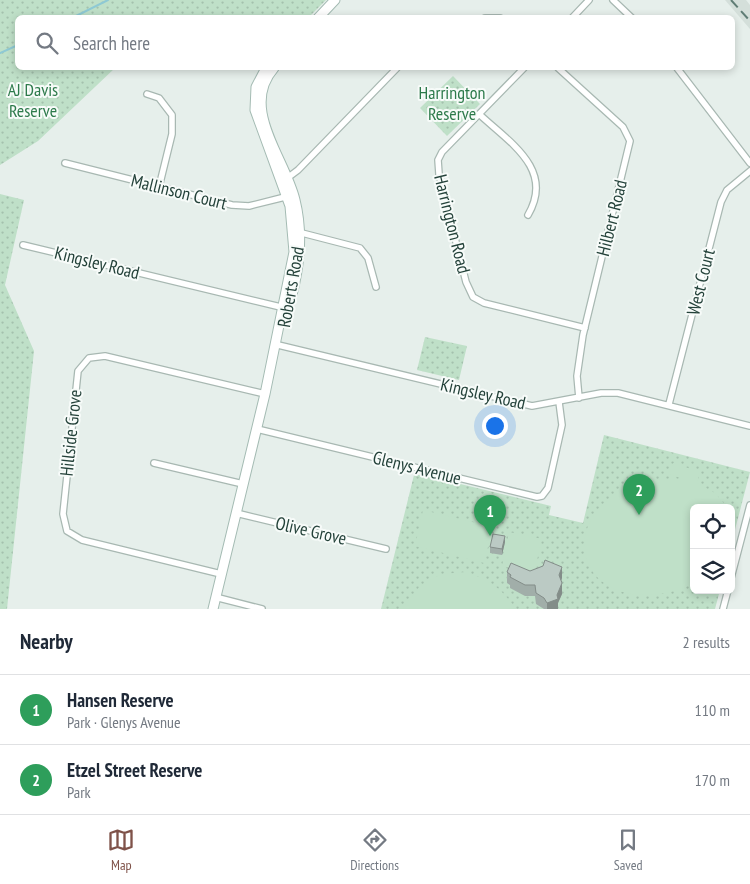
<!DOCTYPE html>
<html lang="en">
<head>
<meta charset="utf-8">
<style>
  :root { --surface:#fff; --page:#f2f2f3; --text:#1f2937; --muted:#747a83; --line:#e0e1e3; --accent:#7f5249 }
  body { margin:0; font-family:"PT Sans Narrow",sans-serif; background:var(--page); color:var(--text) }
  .controls { position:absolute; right:15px; bottom:15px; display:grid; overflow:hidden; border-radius:8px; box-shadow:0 2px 8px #0003 }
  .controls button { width:45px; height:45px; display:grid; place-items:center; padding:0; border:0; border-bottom:1px solid var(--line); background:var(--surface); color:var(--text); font:25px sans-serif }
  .you { position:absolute; left:494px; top:425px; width:18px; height:18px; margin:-12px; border:4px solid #fff; border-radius:50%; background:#1a73e8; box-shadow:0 0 0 8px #1a73e833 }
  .badge { display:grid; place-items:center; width:32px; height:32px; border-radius:50%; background:var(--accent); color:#fff; font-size:16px; font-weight:700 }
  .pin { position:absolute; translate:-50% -41px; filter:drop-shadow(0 1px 2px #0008) }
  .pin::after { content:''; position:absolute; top:26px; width:18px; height:15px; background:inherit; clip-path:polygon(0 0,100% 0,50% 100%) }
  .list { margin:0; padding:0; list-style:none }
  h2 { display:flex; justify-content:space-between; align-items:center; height:65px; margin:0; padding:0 20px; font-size:21px }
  h2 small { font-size:16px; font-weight:400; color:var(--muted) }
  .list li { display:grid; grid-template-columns:32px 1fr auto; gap:15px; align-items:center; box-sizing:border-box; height:70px; padding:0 20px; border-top:1px solid var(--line) }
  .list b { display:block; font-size:19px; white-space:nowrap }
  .list p { margin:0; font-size:16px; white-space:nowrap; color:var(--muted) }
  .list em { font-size:16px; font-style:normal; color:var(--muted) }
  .icon { flex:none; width:28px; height:28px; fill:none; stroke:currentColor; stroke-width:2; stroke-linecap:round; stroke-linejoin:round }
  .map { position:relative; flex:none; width:750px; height:609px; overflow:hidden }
  .search { position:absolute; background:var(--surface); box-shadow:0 2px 8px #0003; left:15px; right:15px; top:15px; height:55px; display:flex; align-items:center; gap:12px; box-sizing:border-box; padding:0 18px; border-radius:8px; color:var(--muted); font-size:19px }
  .sheet { height:205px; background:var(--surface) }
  nav { display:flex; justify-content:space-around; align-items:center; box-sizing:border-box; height:70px; border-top:1px solid var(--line); background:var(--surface); font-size:14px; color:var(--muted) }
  nav a { display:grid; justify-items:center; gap:2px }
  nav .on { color:var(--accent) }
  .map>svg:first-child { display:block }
</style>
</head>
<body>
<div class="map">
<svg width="750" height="609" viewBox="0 0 750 609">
  <defs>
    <pattern id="park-dots" width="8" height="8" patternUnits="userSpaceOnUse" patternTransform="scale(1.25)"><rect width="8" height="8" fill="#bfe0c8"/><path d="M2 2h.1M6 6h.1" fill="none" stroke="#a4c1ad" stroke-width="1.8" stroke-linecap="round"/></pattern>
  </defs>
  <rect width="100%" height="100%" fill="#e6efeb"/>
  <path fill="#d4dfda" d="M725 0H746L750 5V29Z"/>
  <path fill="url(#park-dots)" d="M0 0H326L309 17 18 18V68H115L38 141 0 165Z
    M453 76 480 104 447 136 420 108Z
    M0 194 24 200 5 285 34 351 7 609H0Z
    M425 337 467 346 459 380 417 370Z
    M604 435 750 472 731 545V508H694V590H720L715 609H381L414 475H423L551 506 549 515 583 523Z"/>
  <path fill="#bfe0c8" d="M673 463 700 472 697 483 715 493 728 508H694V583C674 593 653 597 631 594 584 586 569 539 602 505 624 484 653 477 683 479L669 474Z
    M423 510 493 527 484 563 415 546Z
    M509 532 542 539 534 573 502 566Z
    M466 572C491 581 500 587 516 609H402L420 586 441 574Z"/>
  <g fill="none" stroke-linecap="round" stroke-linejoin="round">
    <path stroke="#8ec9d4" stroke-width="2" d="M72 18 108 0
      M0 53 18 45"/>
    <g stroke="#a8b8b2" stroke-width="8">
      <path id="street" d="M613 0 632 18
        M485 18H500
        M572 18 589 0
        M524 68 442 152 438 160 439 174 466 282 473 297 484 303 585 328
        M558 68 623 127 630 141 583 335 577 376 579 398
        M677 68 750 163
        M147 94 159 98 172 115V134L159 187
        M479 114C509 142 555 169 528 215
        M65 163 232 205 249 206 289 196
        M286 179 298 170 397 68
        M298 232 360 248 368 258 376 287
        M23 245 289 309
        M274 344 532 406 601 393H618L750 426
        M669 404 721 202 727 190 750 171
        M257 429 537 497 542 496 548 488 562 425 559 402
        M154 463 243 484
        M236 513 386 549
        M221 574 82 540 67 531 63 514 78 371 89 358 105 356 265 394
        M731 578 750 505
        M215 597 262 609
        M723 609 728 590"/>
    </g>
    <g stroke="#a4bbb3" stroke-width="11">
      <path id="secondary" d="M318 18 335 0
        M274 68C239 108 285 158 295 200 303 232 300 264 292 295
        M213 609 265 394 294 252 290 206 255 110 256 87 266 68"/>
    </g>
    <use href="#street" stroke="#fff" stroke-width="5.5"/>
    <use href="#secondary" stroke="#fff" stroke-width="9"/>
    <path stroke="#5f7d75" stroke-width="2" stroke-dasharray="10 5" stroke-linecap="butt" d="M731 0 750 21"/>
  </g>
  <path fill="#a1aea9" d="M505 542 502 555 490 553V547Z
    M530 571 562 578 561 581 562 594 558 603V609H544L536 604 535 596H525L510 588V585L507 583V572Z"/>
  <path fill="#838d89" d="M505 536V542L502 555V549Z
    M562 567V578L559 586V575Z
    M562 583V594L558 603V609H547V603L557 595Z"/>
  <path fill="#bbcac4" stroke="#838d89" d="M493 534 505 536 502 549 490 547Z
    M545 560 562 567 559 575 562 583 557 595 558 599 547 603 544 598 536 593 535 585H525L510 577 511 575 507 572 511 563 530 571 543 566Z"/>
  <g text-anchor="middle" stroke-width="4" stroke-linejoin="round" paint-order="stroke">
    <g font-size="18" fill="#2d7a4b" stroke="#f7fbf9">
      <text x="33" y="96">AJ Davis<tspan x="33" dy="21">Reserve</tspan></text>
      <text x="452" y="99">Harrington<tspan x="452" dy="21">Reserve</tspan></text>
    </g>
    <g font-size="18" fill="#24423a" stroke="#f7fbf9">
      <text transform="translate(179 192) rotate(14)" y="6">Mallinson Court</text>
      <text transform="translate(612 218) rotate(-76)" y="6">Hilbert Road</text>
      <text transform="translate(452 224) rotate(76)" y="6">Harrington Road</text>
      <text transform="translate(97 263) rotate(14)" y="6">Kingsley Road</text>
      <text transform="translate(701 282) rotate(-76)" y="6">West Court</text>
      <text transform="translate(291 287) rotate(-80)" y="6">Roberts Road</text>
      <text transform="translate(483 394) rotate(13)" y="6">Kingsley Road</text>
      <text transform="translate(71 433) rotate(-84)" y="6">Hillside Grove</text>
      <text transform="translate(417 468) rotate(14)" y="6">Glenys Avenue</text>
      <text transform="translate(311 531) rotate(13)" y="6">Olive Grove</text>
    </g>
  </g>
</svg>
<div class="controls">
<button><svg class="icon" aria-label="locate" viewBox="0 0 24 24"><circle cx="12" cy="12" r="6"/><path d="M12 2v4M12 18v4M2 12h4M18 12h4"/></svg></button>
<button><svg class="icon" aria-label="layers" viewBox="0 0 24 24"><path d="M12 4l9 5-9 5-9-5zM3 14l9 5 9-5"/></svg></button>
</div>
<div class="you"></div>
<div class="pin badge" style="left:490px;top:536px;background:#2e9e5b">1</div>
<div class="pin badge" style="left:639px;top:515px;background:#2e9e5b">2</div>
<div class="search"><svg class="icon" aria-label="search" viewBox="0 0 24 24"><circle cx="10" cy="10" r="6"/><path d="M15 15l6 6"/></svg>Search here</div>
</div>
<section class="sheet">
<h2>Nearby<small>2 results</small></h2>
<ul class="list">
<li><span class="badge" style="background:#2e9e5b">1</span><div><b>Hansen Reserve</b><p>Park · Glenys Avenue</p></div><em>110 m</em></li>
<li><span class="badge" style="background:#2e9e5b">2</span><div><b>Etzel Street Reserve</b><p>Park</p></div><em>170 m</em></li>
</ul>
</section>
<nav>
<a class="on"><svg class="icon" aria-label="map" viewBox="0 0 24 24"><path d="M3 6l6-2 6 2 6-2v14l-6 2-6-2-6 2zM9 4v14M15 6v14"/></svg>Map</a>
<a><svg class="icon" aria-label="directions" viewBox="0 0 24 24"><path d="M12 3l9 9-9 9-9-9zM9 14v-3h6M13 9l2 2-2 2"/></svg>Directions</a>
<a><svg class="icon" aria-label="saved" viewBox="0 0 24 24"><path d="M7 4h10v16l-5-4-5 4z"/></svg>Saved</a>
</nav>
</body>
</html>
